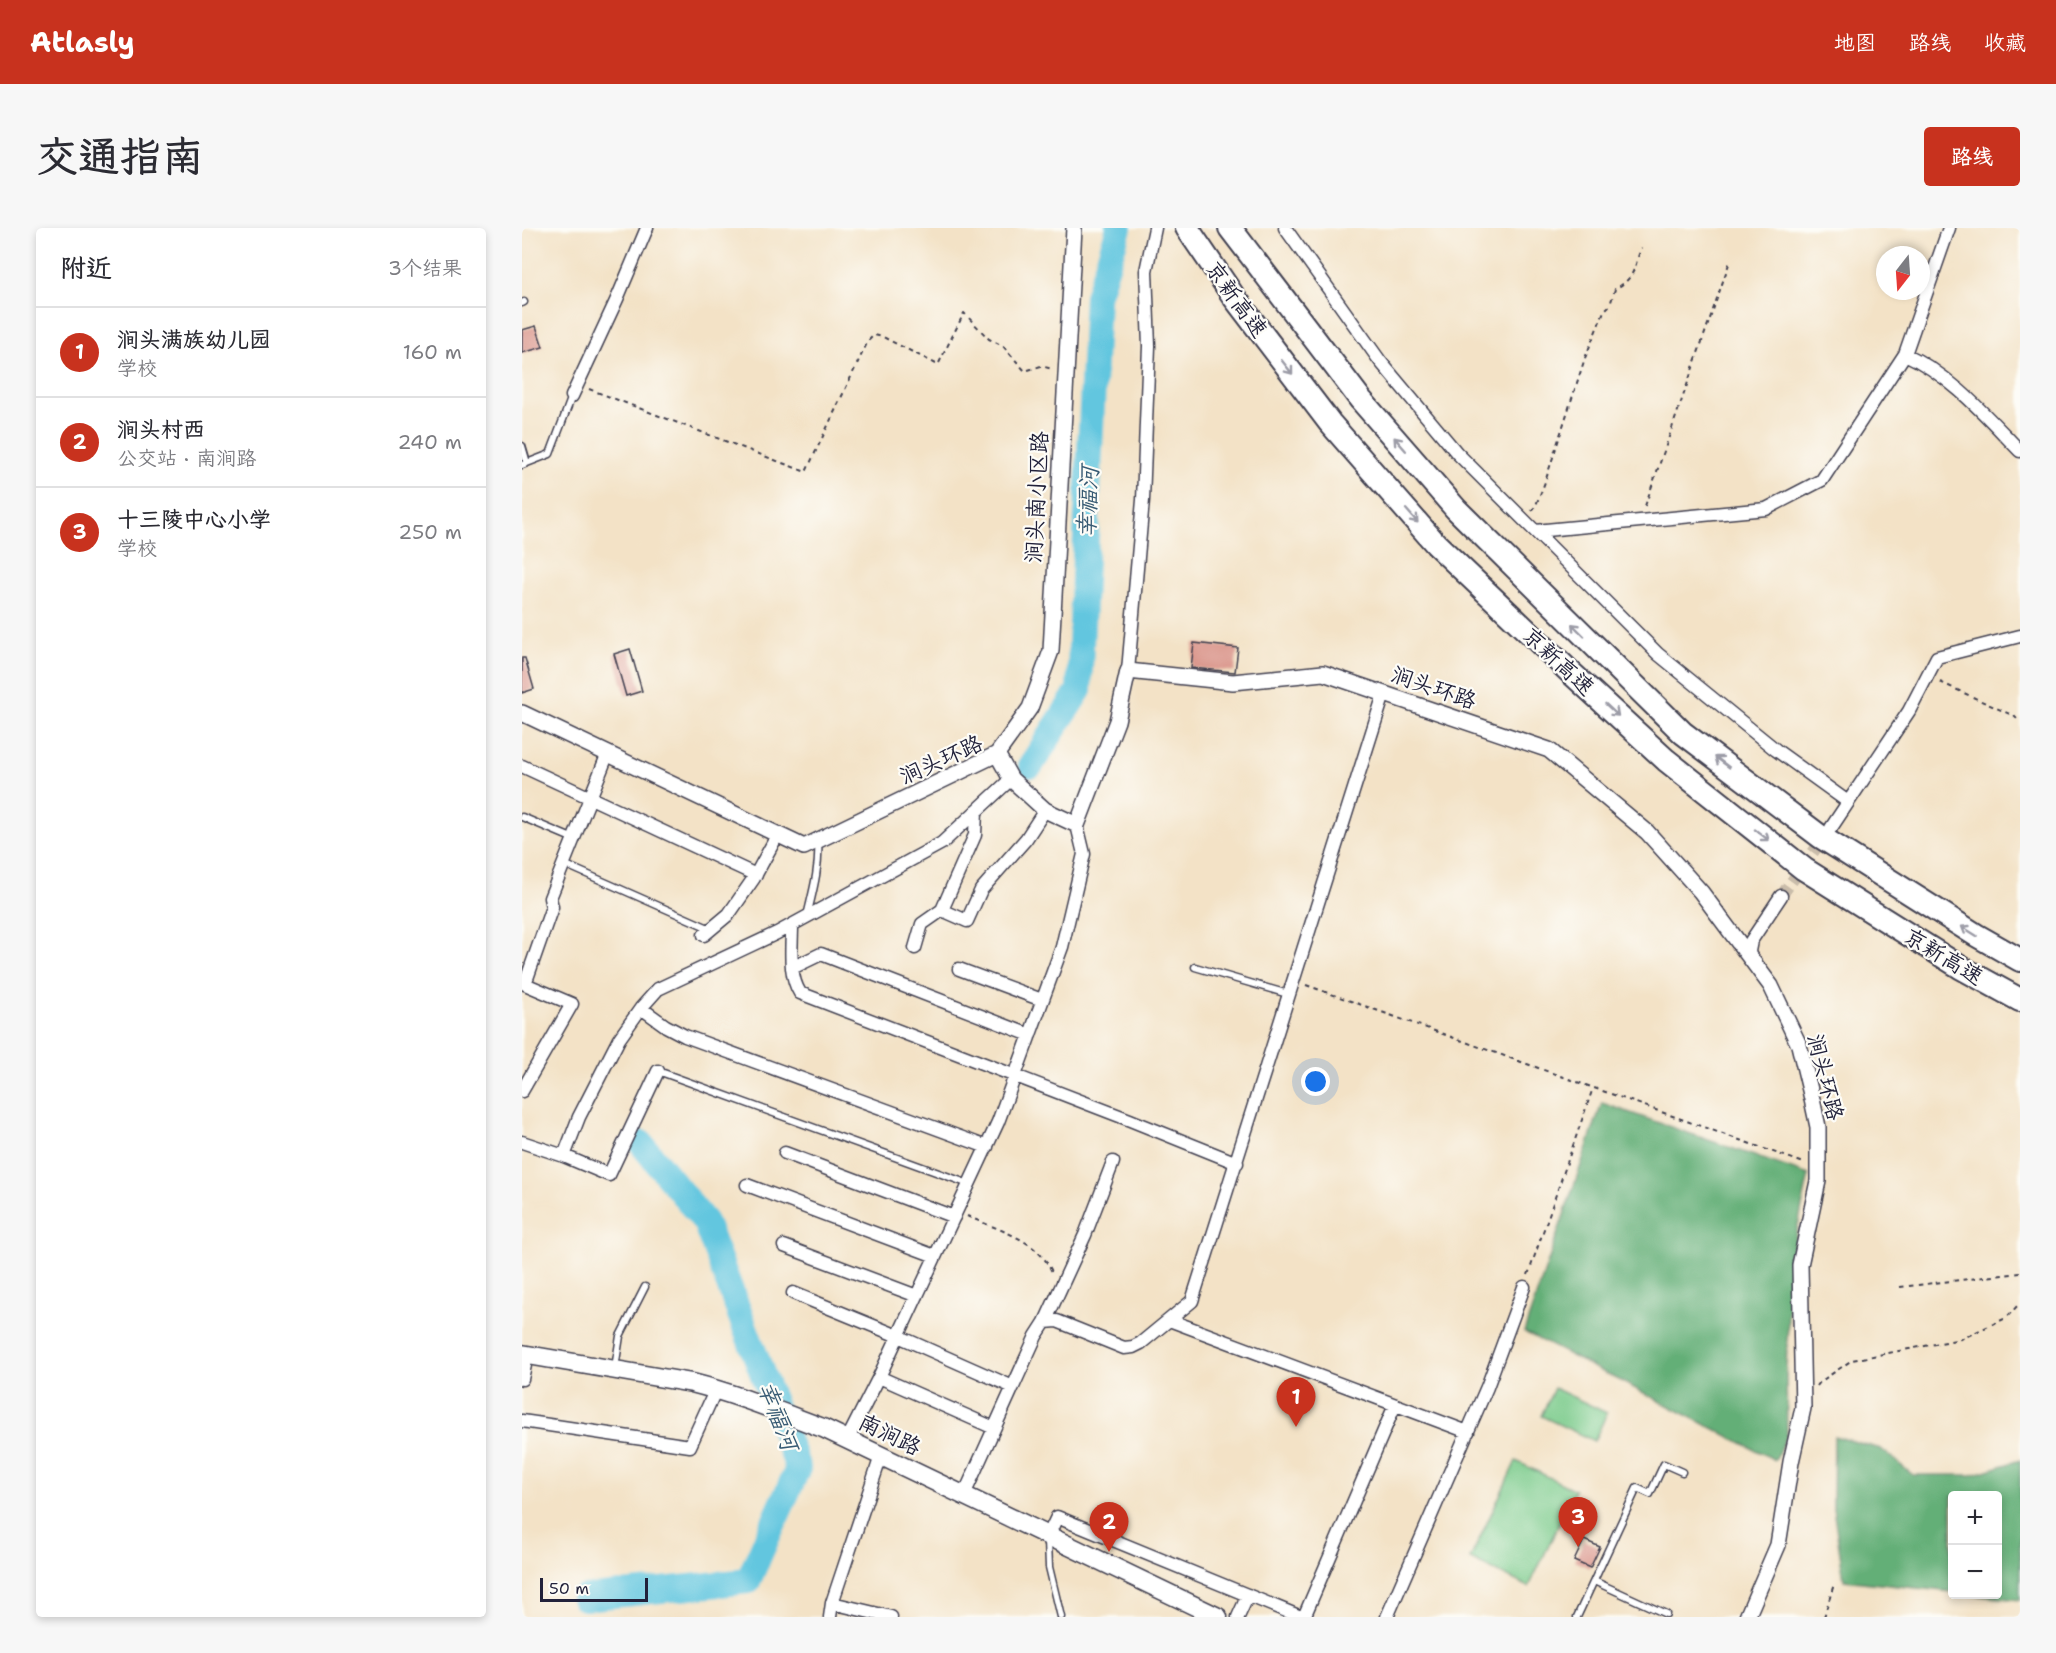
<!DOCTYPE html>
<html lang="zh">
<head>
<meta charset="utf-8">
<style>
  :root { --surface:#fff; --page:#f7f7f7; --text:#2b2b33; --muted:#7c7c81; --line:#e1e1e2; --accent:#c8321e }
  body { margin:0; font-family:"Shantell Sans","LXGW WenKai TC",sans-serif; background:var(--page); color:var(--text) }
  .controls { position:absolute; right:18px; bottom:18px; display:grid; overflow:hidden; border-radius:6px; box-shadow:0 3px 9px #0003 }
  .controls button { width:54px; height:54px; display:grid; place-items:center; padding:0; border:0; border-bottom:2px solid var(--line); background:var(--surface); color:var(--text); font:30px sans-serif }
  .compass { position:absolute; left:1354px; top:18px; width:54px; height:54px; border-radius:50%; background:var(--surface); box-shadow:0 3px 9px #0003; rotate:197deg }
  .scale { position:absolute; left:18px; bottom:15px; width:108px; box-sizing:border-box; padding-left:6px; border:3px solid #22223b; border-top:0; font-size:16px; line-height:21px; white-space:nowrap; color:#22223b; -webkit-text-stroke:4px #fdfcf7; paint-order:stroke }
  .you { position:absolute; left:794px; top:854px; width:21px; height:21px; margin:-15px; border:4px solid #fff; border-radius:50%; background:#1a73e8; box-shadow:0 0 0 9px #1a73e833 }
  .badge { display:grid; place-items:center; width:39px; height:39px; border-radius:50%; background:var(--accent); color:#fff; font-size:20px; font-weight:700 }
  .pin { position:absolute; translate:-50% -50px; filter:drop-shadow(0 2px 3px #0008) }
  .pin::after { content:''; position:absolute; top:32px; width:21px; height:18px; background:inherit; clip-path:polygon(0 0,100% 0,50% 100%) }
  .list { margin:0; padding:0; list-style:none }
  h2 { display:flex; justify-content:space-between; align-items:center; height:78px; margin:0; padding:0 24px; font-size:26px }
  h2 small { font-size:20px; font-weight:400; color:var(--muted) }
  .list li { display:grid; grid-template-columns:39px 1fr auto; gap:18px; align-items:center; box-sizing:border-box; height:90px; padding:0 24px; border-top:2px solid var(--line) }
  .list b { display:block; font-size:22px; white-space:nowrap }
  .list p { margin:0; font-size:20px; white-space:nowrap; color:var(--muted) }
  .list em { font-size:20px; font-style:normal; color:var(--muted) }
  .map { position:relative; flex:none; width:1498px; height:1389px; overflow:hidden; border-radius:6px }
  header { display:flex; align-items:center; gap:36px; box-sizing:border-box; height:84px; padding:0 30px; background:var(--accent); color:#fff }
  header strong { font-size:28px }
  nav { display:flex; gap:33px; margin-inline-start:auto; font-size:21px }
  .intro { display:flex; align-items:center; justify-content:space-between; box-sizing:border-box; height:144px; padding:0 36px }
  h1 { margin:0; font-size:42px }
  .button { padding:15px 27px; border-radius:6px; background:var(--accent); color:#fff; font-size:21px; font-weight:700 }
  main { display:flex; gap:36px; padding:0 36px }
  aside { flex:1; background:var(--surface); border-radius:6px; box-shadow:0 3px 9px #0003 }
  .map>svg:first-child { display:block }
</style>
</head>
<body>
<header>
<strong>Atlasly</strong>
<nav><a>地图</a><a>路线</a><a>收藏</a></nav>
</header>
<div class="intro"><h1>交通指南</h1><a class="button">路线</a></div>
<main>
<aside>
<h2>附近<small>3个结果</small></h2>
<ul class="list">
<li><span class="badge">1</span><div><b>涧头满族幼儿园</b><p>学校</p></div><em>160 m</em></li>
<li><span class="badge">2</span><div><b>涧头村西</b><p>公交站 · 南涧路</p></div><em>240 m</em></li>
<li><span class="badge">3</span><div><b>十三陵中心小学</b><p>学校</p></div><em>250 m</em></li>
</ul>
</aside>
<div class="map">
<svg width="1498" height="1389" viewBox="0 0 1498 1389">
  <rect width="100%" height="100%" fill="#fdfcf7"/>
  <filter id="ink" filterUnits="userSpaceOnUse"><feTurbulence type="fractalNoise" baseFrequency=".0167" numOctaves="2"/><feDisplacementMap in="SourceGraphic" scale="12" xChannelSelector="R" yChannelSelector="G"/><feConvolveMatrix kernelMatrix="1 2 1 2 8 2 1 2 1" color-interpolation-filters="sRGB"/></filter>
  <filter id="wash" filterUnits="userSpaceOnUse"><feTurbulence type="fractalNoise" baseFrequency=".008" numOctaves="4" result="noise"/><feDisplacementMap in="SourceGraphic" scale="24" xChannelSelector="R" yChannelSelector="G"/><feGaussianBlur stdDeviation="1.35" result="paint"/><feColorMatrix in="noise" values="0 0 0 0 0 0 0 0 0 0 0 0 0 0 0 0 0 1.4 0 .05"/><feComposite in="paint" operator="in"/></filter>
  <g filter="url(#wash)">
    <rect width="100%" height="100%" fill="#f3e2c6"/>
    <path fill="#7acb8b" stroke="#4e7663" stroke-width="1.5" d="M1032 1160 1085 1185 1072 1213 1019 1188Z
      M994 1233 1053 1262 1007 1359 948 1331Z"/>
    <path fill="#63af77" stroke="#426859" stroke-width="1.5" d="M1080 875 1287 947 1268 1034 1264 1144 1265 1207 1253 1232 1002 1104Z
      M1312 1208 1359 1221 1391 1247H1450L1498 1232V1372L1448 1367 1476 1366V1268H1430V1364L1322 1352 1311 1280Z"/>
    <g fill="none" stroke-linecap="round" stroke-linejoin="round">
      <path stroke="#62c6df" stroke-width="26" d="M509 537 557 462 575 69 597 0
        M62 1370 226 1353 276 1240 183 994 119 915"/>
    </g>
    <g id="blocks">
      <path fill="#db988e" d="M14 98 21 119 0 125V102Z
        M672 415 716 420 713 444 669 440Z
        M108 421 120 463 104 468 92 426Z
        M0 430H3L12 461 0 465Z
        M1062 1312 1078 1319 1068 1340 1052 1333Z"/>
    </g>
  </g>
  <g filter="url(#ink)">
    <use href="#blocks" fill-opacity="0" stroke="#413f50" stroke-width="1.5"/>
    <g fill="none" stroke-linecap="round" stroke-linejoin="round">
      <path stroke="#c9bcaa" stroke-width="12" stroke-dasharray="12 6" stroke-linecap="butt" d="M1259 668 1303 608"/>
      <g stroke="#413f50" stroke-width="9">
        <path id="service" d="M0 75 2 74
          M0 218 5 235 0 237
          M5 235 28 226 50 168
          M0 589 52 611
          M42 636 189 701
          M285 688C291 663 298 638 296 613
          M673 739 766 766
          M136 843 447 956
          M93 1140 98 1108 123 1059
          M526 1312 527 1339 539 1389
          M1072 1353 1144 1386
          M1055 1389 1115 1260 1128 1266 1142 1236 1160 1244"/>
      </g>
      <g stroke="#413f50" stroke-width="15">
        <path id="minor" d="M763 0 858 133 935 225 1136 426 1254 522 1326 574
          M1427 0 1383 126C1429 147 1464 188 1498 223
          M50 168 95 71 125 0
          M1013 303 1244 281 1300 252 1383 126
          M606 443 621 272 627 118 624 43 633 0
          M0 538 234 647
          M454 583 453 607 420 682 445 693 459 662 504 611 523 582
          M1309 600 1387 483 1415 429 1498 408
          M270 697C270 719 266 746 278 765L608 892 715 935
          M182 707 207 686 232 650 256 606
          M393 720 400 696 420 682
          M1226 728 1229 713 1259 668
          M270 740 299 726 508 807
          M437 741 520 772
          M119 780 144 798 163 808 465 919
          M0 863 50 776 3 756 30 679 28 670 86 525
          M0 914 42 928 87 947 136 843
          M263 925 432 989
          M42 928 57 889 97 811 119 780 136 761 255 705 420 615 489 551
          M225 957 413 1028
          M262 1018 395 1068
          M271 1065 376 1108 491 1159
          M647 1092 946 1204
          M523 1094 563 1007 591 934
          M357 1149 472 1200
          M0 1151 5 1128
          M0 1193 168 1218 194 1161
          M325 1212 357 1149 476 894 540 719 562 626 555 597
          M442 1267 514 1108 523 1094 535 1093 602 1120 611 1119 619 1115 670 1073 862 466
          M526 1308 535 1289 779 1389
          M310 1375 369 1389
          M308 1389 310 1375 359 1228
          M716 1389 726 1367
          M782 1389 873 1177
          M865 1389 965 1159 1002 1059"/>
      </g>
      <g stroke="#413f50" stroke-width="18">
        <path id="tertiary" d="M0 485 282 619 475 526 508 480 529 423 552 0
          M475 526 489 551 523 582 555 597 595 493 606 443 711 454 801 445 1027 522 1125 604 1179 664 1249 758 1277 817 1288 862 1296 899V953L1278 1037 1281 1180 1269 1234 1256 1317 1225 1389"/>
      </g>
      <g stroke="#413f50" stroke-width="21">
        <path id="secondary" d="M0 1126 170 1155C214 1166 258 1184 301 1200L696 1389"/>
      </g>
      <g stroke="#413f50" stroke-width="26">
        <path id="motorway" d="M665 0 712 69 808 195 914 316 1046 442 1144 532 1282 641 1438 739 1498 772
          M708 0 839 172 934 281 1161 505 1299 609 1454 707 1498 732"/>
      </g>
      <path stroke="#413f50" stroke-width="2" stroke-dasharray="4.5 4.5" stroke-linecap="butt" d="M67 161 284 244 346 113 352 107 361 109 416 137 442 85 467 111 481 118 503 143 519 138 530 141
        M1123 278 1208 33
        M1010 283 1014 277 1023 254 1063 130 1082 83 1088 77 1093 61C1113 50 1112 40 1119 20
        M1418 454 1492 488 1498 494
        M784 757 1282 935
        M445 988C476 1002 516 1011 530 1044
        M1006 1047 1071 860
        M1378 1059 1498 1045
        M1295 1158 1298 1154 1330 1132 1439 1111 1484 1090 1498 1075
        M1302 1389 1312 1356"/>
      <use href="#service" stroke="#fff" stroke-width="6"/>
      <use href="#minor" stroke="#fff" stroke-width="12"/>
      <use href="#tertiary" stroke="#fff" stroke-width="15"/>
      <use href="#secondary" stroke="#fff" stroke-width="18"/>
      <use href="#motorway" stroke="#fff" stroke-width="22"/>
    </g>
    <defs><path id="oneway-shaft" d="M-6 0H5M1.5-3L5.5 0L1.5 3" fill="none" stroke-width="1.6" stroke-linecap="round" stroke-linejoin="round" transform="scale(1.5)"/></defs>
    <g stroke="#9c9ca7">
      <use href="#oneway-shaft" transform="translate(765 139) rotate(52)"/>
      <use href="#oneway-shaft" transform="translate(878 216) rotate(-131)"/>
      <use href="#oneway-shaft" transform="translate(890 288) rotate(49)"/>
      <use href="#oneway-shaft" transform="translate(1056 402) rotate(-135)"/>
      <use href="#oneway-shaft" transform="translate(1090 482) rotate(43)"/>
      <use href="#oneway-shaft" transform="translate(1200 534) rotate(-143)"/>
      <use href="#oneway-shaft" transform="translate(1240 607) rotate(38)"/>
      <use href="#oneway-shaft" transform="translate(1447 703) rotate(-148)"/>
    </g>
  </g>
  <g text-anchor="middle" stroke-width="4.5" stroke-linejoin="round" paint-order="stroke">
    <g font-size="22" fill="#22223b" stroke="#fdfcf7">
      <text transform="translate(715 71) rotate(54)" y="8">京新高速</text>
      <text transform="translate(514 269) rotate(-87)" y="8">涧头南小区路</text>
      <text transform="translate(1037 433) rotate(43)" y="8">京新高速</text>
      <text transform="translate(912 459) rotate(19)" y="8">涧头环路</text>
      <text transform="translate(419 531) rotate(-24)" y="8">涧头环路</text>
      <text transform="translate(1422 728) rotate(31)" y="8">京新高速</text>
      <text transform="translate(1304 849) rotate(76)" y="8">涧头环路</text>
      <text transform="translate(368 1206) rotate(26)" y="8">南涧路</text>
    </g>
    <g font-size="24" font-style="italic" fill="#385b74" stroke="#fdfcf7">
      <text transform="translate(566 274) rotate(-87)" y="8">幸福河</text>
      <text transform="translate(256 1188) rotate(69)" y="8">幸福河</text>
    </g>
  </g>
</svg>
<div class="controls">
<button>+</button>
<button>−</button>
</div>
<svg class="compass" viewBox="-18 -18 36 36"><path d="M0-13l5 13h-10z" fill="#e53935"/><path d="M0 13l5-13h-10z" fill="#7c7c81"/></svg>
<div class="scale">50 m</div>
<div class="you"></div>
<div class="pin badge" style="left:774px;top:1199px">1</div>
<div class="pin badge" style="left:587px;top:1324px">2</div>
<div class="pin badge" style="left:1056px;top:1319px">3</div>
</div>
</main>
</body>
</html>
